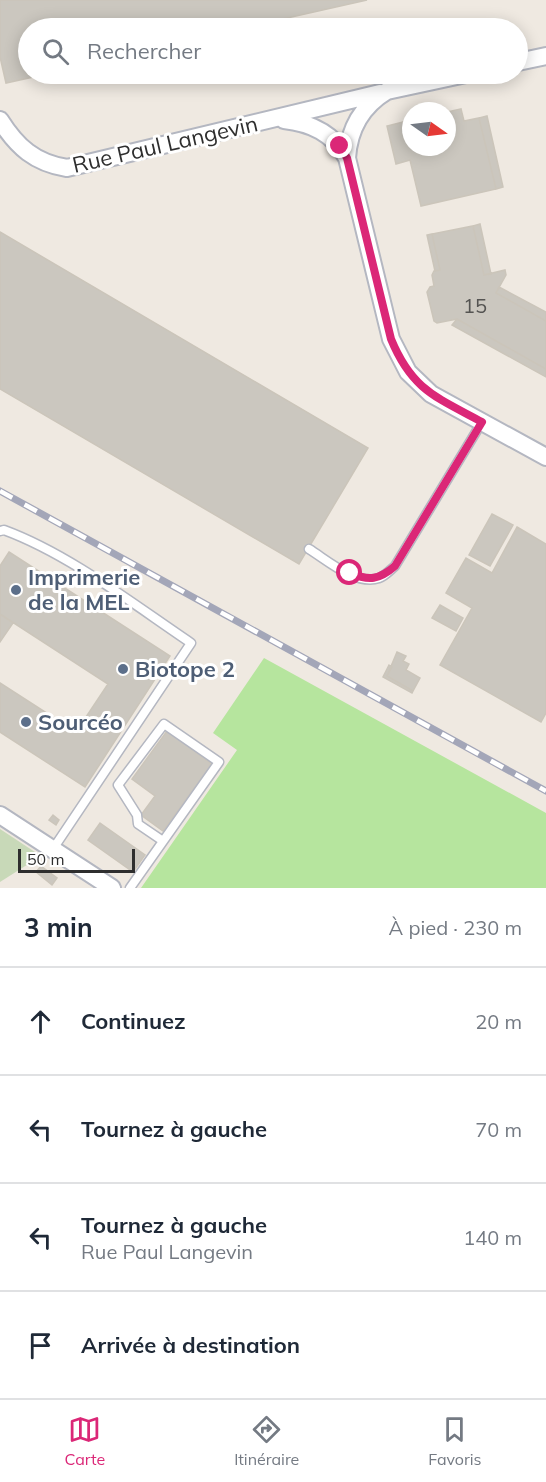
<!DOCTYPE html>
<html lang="fr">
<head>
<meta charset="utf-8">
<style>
  :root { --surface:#fff; --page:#f6f6f7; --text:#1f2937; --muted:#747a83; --line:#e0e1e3; --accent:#db2777 }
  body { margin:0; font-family:Mulish,sans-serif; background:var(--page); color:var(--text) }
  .compass { position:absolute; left:402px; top:102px; width:54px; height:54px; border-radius:50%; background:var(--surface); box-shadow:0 3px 15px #0003; rotate:104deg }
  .scale { position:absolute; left:18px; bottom:15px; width:117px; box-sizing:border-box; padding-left:6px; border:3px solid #2e2e2e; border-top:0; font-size:16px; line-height:21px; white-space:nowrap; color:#2e2e2e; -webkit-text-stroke:4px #fff; paint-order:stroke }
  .stop { position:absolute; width:18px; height:18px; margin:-14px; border:4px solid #db2777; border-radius:50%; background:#fff }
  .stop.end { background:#db2777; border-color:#fff; box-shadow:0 2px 6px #0008 }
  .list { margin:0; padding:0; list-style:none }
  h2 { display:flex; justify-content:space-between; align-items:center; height:78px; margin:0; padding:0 24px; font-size:26px }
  h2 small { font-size:20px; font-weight:400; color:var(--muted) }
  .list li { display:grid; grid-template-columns:39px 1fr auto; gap:18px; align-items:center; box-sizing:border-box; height:108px; padding:0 24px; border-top:2px solid var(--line) }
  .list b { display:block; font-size:22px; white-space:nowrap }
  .list p { margin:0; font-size:20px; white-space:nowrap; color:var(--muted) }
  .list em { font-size:20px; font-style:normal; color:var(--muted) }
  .icon { flex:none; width:33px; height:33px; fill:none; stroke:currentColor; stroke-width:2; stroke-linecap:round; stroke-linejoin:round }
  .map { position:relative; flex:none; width:546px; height:888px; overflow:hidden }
  .search { position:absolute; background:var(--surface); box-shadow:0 3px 15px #0003; left:18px; right:18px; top:18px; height:66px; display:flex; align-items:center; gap:15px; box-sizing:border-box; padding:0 21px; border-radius:33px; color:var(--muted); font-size:22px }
  .sheet { height:510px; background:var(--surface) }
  nav { display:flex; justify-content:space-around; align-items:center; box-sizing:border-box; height:84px; border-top:2px solid var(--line); background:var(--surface); font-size:16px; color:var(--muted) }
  nav a { display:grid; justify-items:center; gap:3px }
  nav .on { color:var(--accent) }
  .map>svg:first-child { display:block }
</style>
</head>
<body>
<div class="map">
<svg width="546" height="888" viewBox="0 0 546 888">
  <rect width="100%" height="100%" fill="#efe9e1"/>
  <path fill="#b6e59e" d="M264 658 546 813V888H141L237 750 213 733Z"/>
  <path fill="#c8d9b8" d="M0 829 41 856 0 882Z"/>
  <path fill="#cbc7bf" stroke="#cbc5ba" stroke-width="1.5" d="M0 0H367L243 28H28V74H47L6 83 0 57Z
    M461 109 464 121 479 118 496 189 421 206 410 160 396 164 387 126 411 120V147H447V112Z
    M487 116 503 187 496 189 479 118Z
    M480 224 491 274 484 275 473 226Z
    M473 226 484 275 505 270 506 275 496 293 546 321V369L457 319 437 323 434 321 427 292 430 287 434 286 432 275 434 271 440 270 432 234Z
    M0 232 368 448 299 564 0 389Z
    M432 234 440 270 435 271 427 235Z
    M499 287 546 312V321L496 293Z
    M457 319 546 369V377L452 325Z
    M492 514 513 525 490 566 469 555Z
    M517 527 546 544V713L541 722 440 665 472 608 446 593 466 558 492 573Z
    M9 552 170 656 85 787 0 732V683L76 732 108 684 0 614V566Z
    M440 605 463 618 456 631 432 618Z
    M0 614 13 623 0 642Z
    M397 652 406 656 403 661 409 664 406 670 420 678 413 691 387 676Z
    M389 665 392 667 387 676 413 691 412 693 383 677Z
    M167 731 212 764 163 831 141 815 155 796 132 779Z
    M53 815 59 820 56 825 49 820Z
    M100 823 145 855 133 872 88 840Z
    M41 866 57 878 52 885 36 872Z"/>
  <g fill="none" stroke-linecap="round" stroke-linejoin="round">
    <g stroke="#b4b7c1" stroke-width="11">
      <path id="service" d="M0 531 4 530C69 554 133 604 191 643L53 849
        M309 549C327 560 356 586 379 578 385 576 390 570 395 566L482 422
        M130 888 219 762 164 724 118 785 137 815 138 824 163 841"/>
    </g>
    <g stroke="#b4b7c1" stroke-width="20">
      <path id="minor" d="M518 62 546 56
        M466 74 387 91C362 106 349 129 347 158L391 339 408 372 431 394 546 457
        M0 120C17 147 35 163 67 168L380 93
        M284 120C311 123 333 133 347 158
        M0 815 112 888"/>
    </g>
    <use href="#service" stroke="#fff" stroke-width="8"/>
    <use href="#minor" stroke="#fff" stroke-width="16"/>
    <g stroke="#a3a6b8" stroke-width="7">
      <path id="rail" d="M0 491 546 791"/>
    </g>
    <use href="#rail" stroke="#fff" stroke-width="4.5" stroke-dasharray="14" stroke-linecap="butt"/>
  </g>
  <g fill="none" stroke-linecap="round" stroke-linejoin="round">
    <path stroke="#db2777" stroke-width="8" d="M340 146 347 158 391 339C412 390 436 397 482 422L395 566C379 580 369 581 350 573"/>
  </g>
  <g fill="#5c6f8a" stroke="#fff" stroke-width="2">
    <circle cx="16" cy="590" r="6"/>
    <circle cx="123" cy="669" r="6"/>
    <circle cx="26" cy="722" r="6"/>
  </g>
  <g text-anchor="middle" stroke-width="6" stroke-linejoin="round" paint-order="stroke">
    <g font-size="20" fill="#555452">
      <text x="475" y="313">15</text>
    </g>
    <g font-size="22" fill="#2e2e2e" stroke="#fff">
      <text transform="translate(165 144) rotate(-13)" y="8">Rue Paul Langevin</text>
    </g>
    <g font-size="22" font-weight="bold" fill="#4e5e75" stroke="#fff" text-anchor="start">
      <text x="28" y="585">Imprimerie<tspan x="28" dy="25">de la MEL</tspan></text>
      <text x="135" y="677">Biotope 2</text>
      <text x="38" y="730">Sourcéo</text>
    </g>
  </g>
</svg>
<svg class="compass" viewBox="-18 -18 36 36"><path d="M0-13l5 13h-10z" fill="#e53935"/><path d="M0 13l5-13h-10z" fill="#747a83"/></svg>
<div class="scale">50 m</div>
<div class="stop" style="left:350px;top:573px"></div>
<div class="stop end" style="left:340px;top:146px"></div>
<div class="search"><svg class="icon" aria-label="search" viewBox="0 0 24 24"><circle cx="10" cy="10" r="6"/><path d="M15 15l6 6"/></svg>Rechercher</div>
</div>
<section class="sheet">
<h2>3 min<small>À pied · 230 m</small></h2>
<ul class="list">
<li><svg class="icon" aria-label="ahead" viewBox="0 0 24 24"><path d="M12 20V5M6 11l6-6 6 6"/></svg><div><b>Continuez</b></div><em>20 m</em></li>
<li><svg class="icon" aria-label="left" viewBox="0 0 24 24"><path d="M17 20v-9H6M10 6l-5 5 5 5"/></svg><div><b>Tournez à gauche</b></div><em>70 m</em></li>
<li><svg class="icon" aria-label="left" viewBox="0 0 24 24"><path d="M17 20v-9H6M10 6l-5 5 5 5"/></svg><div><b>Tournez à gauche</b><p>Rue Paul Langevin</p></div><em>140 m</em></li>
<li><svg class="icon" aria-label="arrive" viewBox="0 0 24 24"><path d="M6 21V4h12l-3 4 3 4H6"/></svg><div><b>Arrivée à destination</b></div></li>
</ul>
</section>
<nav>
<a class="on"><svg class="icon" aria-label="map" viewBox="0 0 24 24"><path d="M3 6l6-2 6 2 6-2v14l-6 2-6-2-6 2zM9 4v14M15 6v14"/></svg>Carte</a>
<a><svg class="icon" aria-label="directions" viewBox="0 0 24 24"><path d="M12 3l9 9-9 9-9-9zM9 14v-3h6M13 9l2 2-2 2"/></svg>Itinéraire</a>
<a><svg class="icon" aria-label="saved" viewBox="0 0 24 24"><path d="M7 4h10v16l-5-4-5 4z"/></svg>Favoris</a>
</nav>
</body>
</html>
